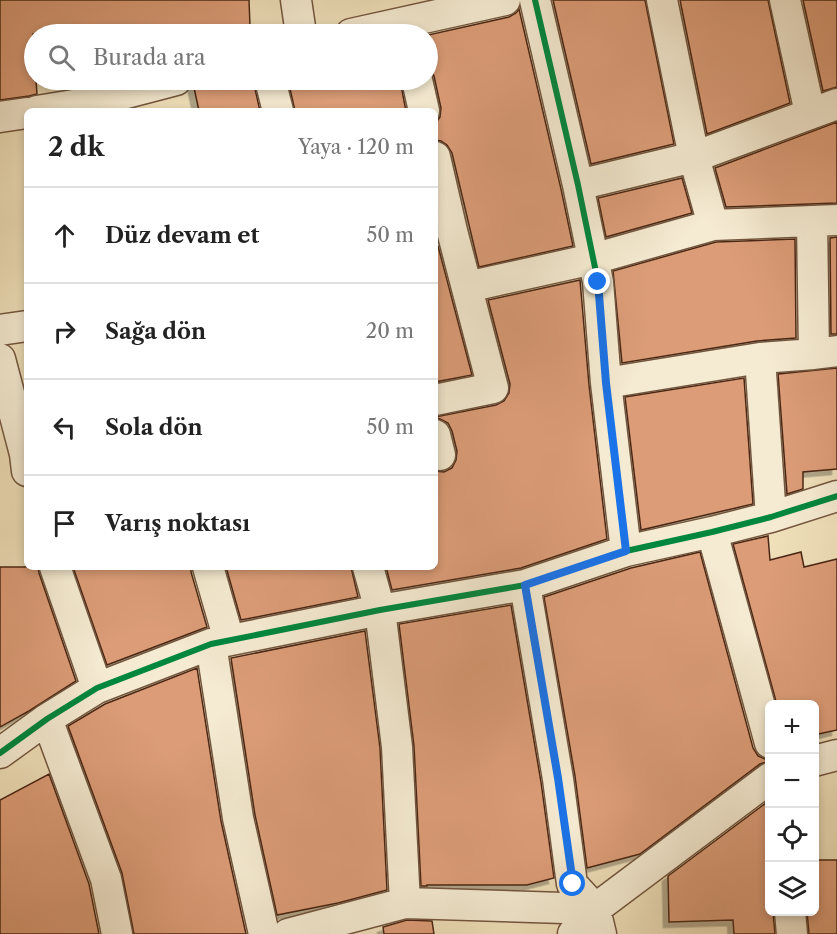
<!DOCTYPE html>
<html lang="tr">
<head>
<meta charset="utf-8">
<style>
  :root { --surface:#fff; --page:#f6f6f6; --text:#222; --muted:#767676; --line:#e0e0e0 }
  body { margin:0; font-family:"Libre Caslon Text",serif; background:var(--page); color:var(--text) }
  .controls { position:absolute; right:18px; bottom:18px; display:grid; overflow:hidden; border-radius:9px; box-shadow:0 3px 9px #0003 }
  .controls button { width:54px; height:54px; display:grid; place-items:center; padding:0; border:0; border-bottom:2px solid var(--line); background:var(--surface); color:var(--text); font:30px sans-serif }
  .stop { position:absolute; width:18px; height:18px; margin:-14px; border:4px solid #1a73e8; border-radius:50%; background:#fff }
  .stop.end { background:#1a73e8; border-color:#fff; box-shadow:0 2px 6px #0008 }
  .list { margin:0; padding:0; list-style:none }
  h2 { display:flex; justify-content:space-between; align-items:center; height:78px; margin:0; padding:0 24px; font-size:26px }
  h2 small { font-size:20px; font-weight:400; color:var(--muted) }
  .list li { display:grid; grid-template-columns:39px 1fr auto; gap:18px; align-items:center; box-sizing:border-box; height:96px; padding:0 24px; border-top:2px solid var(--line) }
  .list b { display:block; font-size:22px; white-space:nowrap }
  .list em { font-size:20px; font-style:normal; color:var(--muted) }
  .icon { flex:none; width:33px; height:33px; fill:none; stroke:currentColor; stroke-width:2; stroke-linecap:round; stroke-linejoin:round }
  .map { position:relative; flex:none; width:837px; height:934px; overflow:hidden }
  .search { position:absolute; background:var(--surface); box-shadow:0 3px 9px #0003; left:24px; top:24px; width:414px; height:66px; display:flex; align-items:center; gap:15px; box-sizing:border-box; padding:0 21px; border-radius:33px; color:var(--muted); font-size:22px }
  .panel { position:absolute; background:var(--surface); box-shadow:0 3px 9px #0003; left:24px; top:108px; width:414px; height:462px; border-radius:9px }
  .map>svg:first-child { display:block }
</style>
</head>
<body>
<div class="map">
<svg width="837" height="934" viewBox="0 0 837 934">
  <defs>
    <filter id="shadow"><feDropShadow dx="-5.5" dy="5.5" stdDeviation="0" flood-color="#0004"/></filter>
  </defs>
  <rect width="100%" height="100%" fill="#efe0ba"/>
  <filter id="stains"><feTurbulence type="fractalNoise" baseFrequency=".00333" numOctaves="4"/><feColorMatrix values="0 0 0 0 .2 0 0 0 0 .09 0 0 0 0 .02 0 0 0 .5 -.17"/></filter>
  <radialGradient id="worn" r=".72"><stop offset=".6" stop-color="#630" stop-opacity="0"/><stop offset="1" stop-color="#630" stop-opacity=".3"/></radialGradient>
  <path fill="#db9c77" stroke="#4a2814" stroke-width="1.5" filter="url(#shadow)" d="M0 0H249L250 26 123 30V33L101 34H33L34 80H36L37 94 29 96 0 100Z
    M553 0H645L674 144 591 164Z
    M680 0H768L790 103 707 134Z
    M803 0H837V87L823 91Z
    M519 9 561 189 573 246 479 267 452 153 447 145 441 141 435 140V124L440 117 441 108 434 76 428 67V35L509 17 516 13Z
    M209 80H253L260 111H199L193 83Z
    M288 80H400L406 111H295Z
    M837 122V203L726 207 715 168Z
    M682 178 692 213 606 237 598 198Z
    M837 237V334H831L830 238Z
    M795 239 796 338 757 341 622 363 613 271 716 242Z
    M435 246H438L472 375 435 382Z
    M580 280 589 385 607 539 521 568 392 590 386 567H435V471L444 472 452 468 456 460 457 451 452 431 448 423 440 419 435 418V417L496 405 504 401 509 393 510 384 488 300Z
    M837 368V469L803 472V489L787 494 778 374Z
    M744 378 753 504 641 530 625 397Z
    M768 536 770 560 801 552 804 567 837 559V730L814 735V705H777L733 544Z
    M700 552 753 748 758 756 765 759 770 760V761L760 764 640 854 587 868 575 776 544 597 631 568Z
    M0 567H38L39 573 76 681 29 711 0 727Z
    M73 567H191V572L207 627 107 665Z
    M226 567H351L358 597 241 620Z
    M511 605 541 782 554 878 527 885H427V886H421L414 746 399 624Z
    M365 631 380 748 387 890 338 903 277 915 255 815 231 658Z
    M197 668 221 821 246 934H134L122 873 68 726 105 704Z
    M49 774 89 884 99 934H0V800Z
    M770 800V912H773L775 934H734L733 920 669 922 668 876Z
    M814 860H837V934H809L807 912H814Z
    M407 920 432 921 434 934H384L383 927Z"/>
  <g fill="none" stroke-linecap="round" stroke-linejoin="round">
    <g stroke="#73563e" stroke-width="33">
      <path id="minor" d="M296 0 301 34
        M535 0 578 185 598 282 606 383 626 551
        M662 0 694 157 713 225
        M785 0 810 113
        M351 34 505 0
        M270 80 278 111
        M417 80 424 111
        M37 111 92 102 176 80
        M0 117 27 113
        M435 157 452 231 493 388 435 400
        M578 185 694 157 837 104
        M812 221 814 354
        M467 287 593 259 713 225 837 220
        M0 330 27 326
        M760 358 771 517
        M0 359 25 454 27 471
        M606 383 760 358 814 354 837 351
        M435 435 440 455
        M712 532 770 743
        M55 567 97 688
        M208 567 229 640
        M368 567 380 610 397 747 405 903
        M525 585 558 779 572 884 595 909 601 934
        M211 644 238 818 264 934
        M47 719 106 879 117 934
        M0 753 47 719 97 688 211 644 380 610 525 585 626 551 712 532 771 517 837 496
        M814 761 837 755
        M790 912 792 934
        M288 934 405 903 595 909
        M573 934 595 909 770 778"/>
    </g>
    <use href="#minor" stroke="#f5ebd2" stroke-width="30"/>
    <g stroke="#f5ebd2" stroke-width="10">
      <path id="cycleway" d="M535 0 578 185 598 282 606 383 626 551
        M0 753 47 719 97 688 211 644 380 610 525 585 626 551 712 532 771 517 837 496"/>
    </g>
    <use href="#cycleway" stroke="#00873e" stroke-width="6"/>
  </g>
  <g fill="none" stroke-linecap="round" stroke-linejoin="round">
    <path stroke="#1a73e8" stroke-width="8" d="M573 884 558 778 525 585 626 551 606 383 598 282"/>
  </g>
  <rect width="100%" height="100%" filter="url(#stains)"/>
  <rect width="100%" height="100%" fill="url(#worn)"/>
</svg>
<div class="controls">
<button>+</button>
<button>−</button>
<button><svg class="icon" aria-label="locate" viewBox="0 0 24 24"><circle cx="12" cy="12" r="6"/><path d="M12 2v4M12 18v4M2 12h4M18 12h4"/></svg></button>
<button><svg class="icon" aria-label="layers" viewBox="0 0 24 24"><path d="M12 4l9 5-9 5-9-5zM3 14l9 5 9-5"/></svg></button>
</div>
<div class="stop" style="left:573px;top:884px"></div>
<div class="stop end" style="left:598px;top:282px"></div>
<div class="search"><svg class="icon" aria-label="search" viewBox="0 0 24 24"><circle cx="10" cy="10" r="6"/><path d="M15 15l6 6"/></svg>Burada ara</div>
<section class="panel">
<h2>2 dk<small>Yaya · 120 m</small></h2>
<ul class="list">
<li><svg class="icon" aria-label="ahead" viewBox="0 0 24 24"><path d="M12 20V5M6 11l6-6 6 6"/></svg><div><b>Düz devam et</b></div><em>50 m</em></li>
<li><svg class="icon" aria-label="right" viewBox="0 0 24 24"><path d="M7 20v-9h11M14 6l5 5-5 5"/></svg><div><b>Sağa dön</b></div><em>20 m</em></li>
<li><svg class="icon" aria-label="left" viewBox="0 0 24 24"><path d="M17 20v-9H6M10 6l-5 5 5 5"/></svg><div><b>Sola dön</b></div><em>50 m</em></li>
<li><svg class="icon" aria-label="arrive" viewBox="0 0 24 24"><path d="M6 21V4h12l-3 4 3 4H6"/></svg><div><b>Varış noktası</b></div></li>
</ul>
</section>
</div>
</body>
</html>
